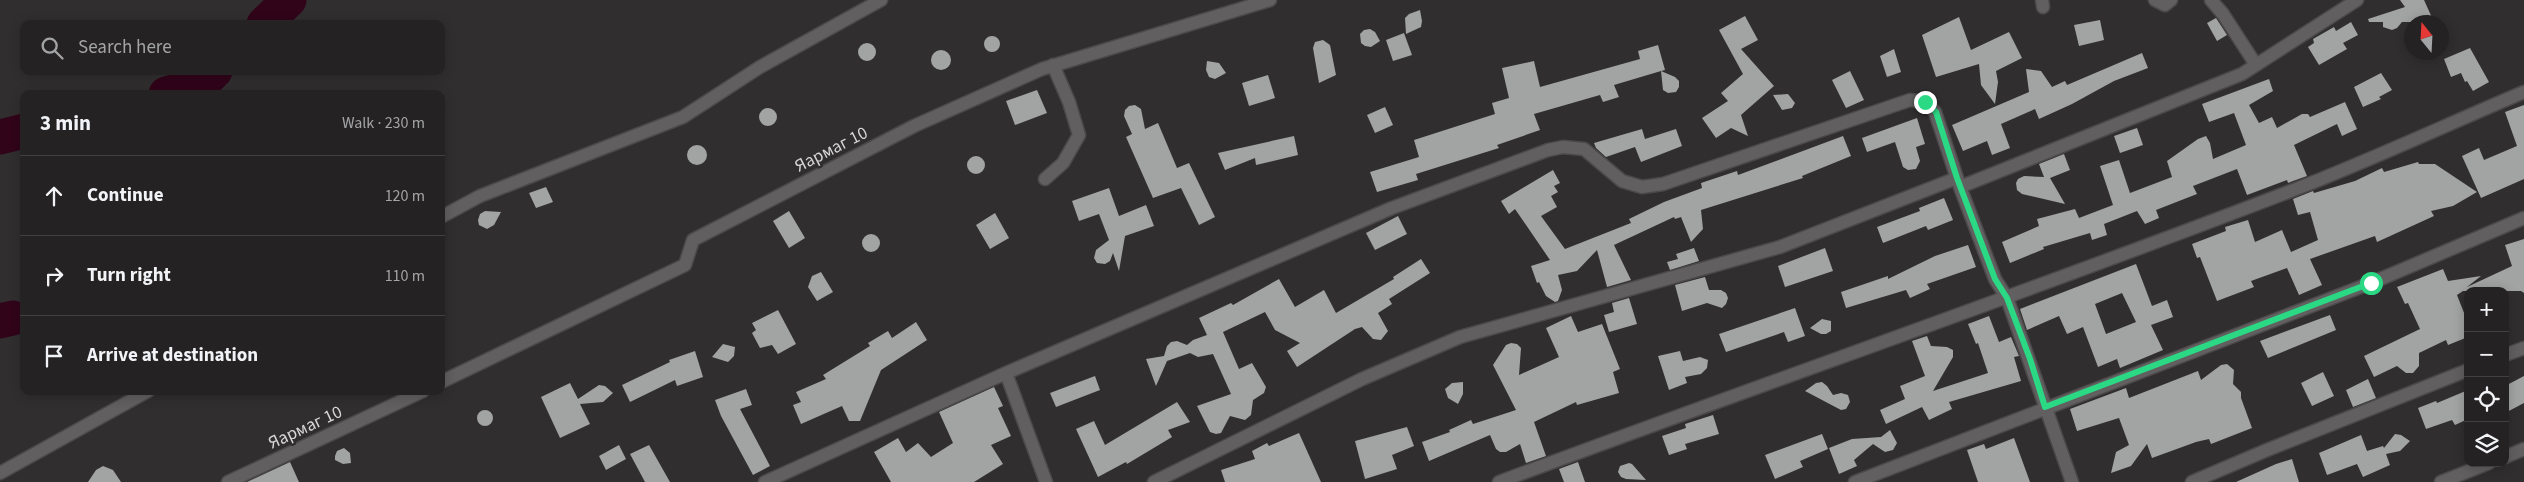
<!DOCTYPE html>
<html lang="en">
<head>
<meta charset="utf-8">
<style>
  :root { --surface:#252223; --page:#2d2a2b; --text:#f1f3f6; --muted:#a3a4a6; --line:#423f41 }
  body { margin:0; font-family:"Source Sans 3",sans-serif; background:var(--page); color:var(--text) }
  .controls { position:absolute; right:15px; bottom:15px; display:grid; overflow:hidden; border-radius:10px; box-shadow:0 2px 12px #0003 }
  .controls button { width:45px; height:45px; display:grid; place-items:center; padding:0; border:0; border-bottom:1px solid var(--line); background:var(--surface); color:var(--text); font:25px sans-serif }
  .compass { position:absolute; left:2404px; top:15px; width:45px; height:45px; border-radius:50%; background:var(--surface); box-shadow:0 2px 12px #0003; rotate:342deg }
  .stop { position:absolute; width:15px; height:15px; margin:-11px; border:4px solid #2bd884; border-radius:50%; background:#fff }
  .stop.end { background:#2bd884; border-color:#fff; box-shadow:0 1px 5px #0008 }
  .list { margin:0; padding:0; list-style:none }
  h2 { display:flex; justify-content:space-between; align-items:center; height:65px; margin:0; padding:0 20px; font-size:21px }
  h2 small { font-size:16px; font-weight:400; color:var(--muted) }
  .list li { display:grid; grid-template-columns:32px 1fr auto; gap:15px; align-items:center; box-sizing:border-box; height:80px; padding:0 20px; border-top:1px solid var(--line) }
  .list b { display:block; font-size:19px; white-space:nowrap }
  .list em { font-size:16px; font-style:normal; color:var(--muted) }
  .icon { flex:none; width:28px; height:28px; fill:none; stroke:currentColor; stroke-width:2; stroke-linecap:round; stroke-linejoin:round }
  .map { position:relative; flex:none; width:2524px; height:482px; overflow:hidden }
  .search { position:absolute; background:var(--surface); box-shadow:0 2px 12px #0003; left:20px; top:20px; width:425px; height:55px; display:flex; align-items:center; gap:12px; box-sizing:border-box; padding:0 18px; border-radius:10px; color:var(--muted); font-size:19px }
  .panel { position:absolute; background:var(--surface); box-shadow:0 2px 12px #0003; left:20px; top:90px; width:425px; height:305px; border-radius:10px }
  .map>svg:first-child { display:block }
</style>
</head>
<body>
<div class="map">
<svg width="2524" height="482" viewBox="0 0 2524 482">
  <rect width="100%" height="100%" fill="#312e2f"/>
  <g fill="none" stroke-linecap="round" stroke-linejoin="round">
    <path stroke="#31041a" stroke-width="35" d="M264 24 289 0
      M166 94 201 85 215 71
      M0 137 24 131
      M0 321 13 318"/>
  </g>
  <path fill="#a1a4a2" fill-rule="evenodd" d="M2400 0H2424L2434 22H2402L2397 28 2392 30 2383 27V22H2369L2368 19 2405 7Z
    M1420 10 1422 21 1421 27 1406 34 1405 18 1409 14Z
    M1745 16 1758 40 1741 49 1774 86 1741 115 1748 136 1731 128 1716 138 1702 118 1728 101 1721 93 1743 74 1719 30Z
    M1959 17 1971 50 2009 32 2022 58 1996 71 1998 82 1995 104 1981 85 1979 64 1936 77 1922 35Z
    M2216 18 2227 35 2217 41 2207 23Z
    M2100 20 2104 40 2079 46 2074 25Z
    M2351 22 2358 35 2343 43 2347 49 2319 65 2308 47 2314 43 2313 39 2334 27 2336 31Z
    M1370 29 1375 32 1380 41 1371 47 1365 46 1361 43 1360 34 1364 30Z
    M1404 33 1412 55 1393 61 1386 40Z
    M984 44a8 8 0 1 1 16 0a8 8 0 1 1-16 0Z
    M1323 40 1330 45 1336 75 1319 83 1313 48 1315 42Z
    M858 52a9 9 0 1 1 18 0a9 9 0 1 1-18 0Z
    M1658 45 1665 70 1661 71 1675 77 1679 81V87L1676 92 1668 93 1663 90 1661 71 1614 85 1619 97 1603 102 1600 95 1534 114 1540 130 1497 145 1499 148 1416 174 1418 180 1377 192 1370 172 1419 157 1414 140 1495 114 1492 103 1509 98 1502 68 1534 61 1540 87 1640 59 1638 51Z
    M2470 48 2489 82 2473 91 2467 81 2465 82 2461 73 2451 77 2444 59Z
    M1894 49 1901 72 1887 77 1880 56Z
    M931 60a10 10 0 1 1 20 0a10 10 0 1 1-20 0Z
    M2142 53 2148 68 2114 81 2072 104 2039 119 2035 109 2001 124 2010 148 1992 155 1987 141 1963 151 1952 125 2029 92 2026 69 2041 71 2052 87 2065 81 2067 85Z
    M1207 61 1219 63 1226 73 1215 79 1209 77 1206 70Z
    M1850 71 1864 100 1846 108 1832 80Z
    M2381 73 2392 90 2379 97 2381 99 2363 107 2354 87Z
    M1268 75 1275 98 1249 106 1242 83Z
    M2269 79 2273 91 2249 105 2259 123 2272 117 2277 128 2302 114H2308L2310 117 2345 102 2357 129 2342 136 2337 124 2294 145 2307 176 2293 181 2288 183 2287 180 2247 195 2237 169 2193 186 2197 194 2156 210 2159 218 2145 224 2137 211 2104 224 2107 235 2092 240 2090 233 2043 247 2044 249 2010 263 2002 242 2039 226 2037 219 2075 209 2079 218 2113 205 2100 166 2119 160 2130 193 2172 177 2167 161 2198 139 2206 136 2210 143 2213 159 2246 145 2234 113 2209 122 2202 104Z
    M1037 90 1047 113 1015 125 1006 101Z
    M1788 94 1795 103 1792 108 1782 110 1773 95Z
    M1135 105 1141 109 1145 129 1158 123 1177 168 1189 163 1215 217 1199 225 1181 188 1153 198 1126 137 1132 134 1124 116 1125 110 1129 106Z
    M2524 105V179L2481 198 2462 156 2479 148 2484 160 2517 146 2505 112Z
    M1385 107 1393 125 1375 133 1367 115Z
    M759 117a9 9 0 1 1 18 0a9 9 0 1 1-18 0Z
    M1917 118 1925 144 1916 147 1920 161 1916 169 1908 170 1903 167 1895 142 1867 152 1862 138Z
    M2137 128 2143 145 2120 153 2114 136Z
    M1642 129 1645 139 1676 129 1682 146 1641 162 1635 147 1606 157 1596 148 1594 143Z
    M1294 136 1298 155 1256 165 1255 158 1225 170 1218 153Z
    M1843 136 1851 156 1802 176 1803 178 1701 210 1703 229 1691 242 1681 217 1675 219 1674 217 1614 245 1631 280 1607 287 1597 250 1577 271 1558 275 1562 290 1558 301 1555 302 1546 296 1539 282 1537 283 1531 266 1550 260 1515 209 1509 214 1501 201 1553 170 1560 183 1554 186 1558 192 1551 196 1557 207 1541 216 1565 249 1631 223 1629 219 1664 202 1702 188 1701 183 1737 171 1738 175Z
    M687 155a10 10 0 1 1 20 0a10 10 0 1 1-20 0Z
    M2064 154 2070 170 2050 178 2065 204 2022 194 2017 190 2016 183 2018 179 2024 176 2044 177 2039 164Z
    M967 165a9 9 0 1 1 18 0a9 9 0 1 1-18 0Z
    M2418 162 2419 164H2435L2477 192 2453 206 2431 211 2434 216 2377 242 2375 236 2310 259 2322 285 2299 295 2287 268 2251 281 2254 287 2217 301 2200 257 2197 258 2192 244 2226 231 2225 227 2248 220 2255 242 2282 230 2291 252 2318 240 2310 212 2298 215 2293 199 2313 191 2314 193 2355 181 2382 168 2384 172Z
    M546 187 553 202 536 208 529 193Z
    M1109 188 1119 216 1146 205 1154 226 1125 236 1119 271 1113 253 1110 261 1105 264 1097 263 1094 258 1096 250 1109 240 1099 214 1079 221 1072 201Z
    M1944 198 1953 220 1928 230 1926 226 1883 243 1877 227 1920 211 1919 208Z
    M485 211 501 212 494 225 487 229 479 225 478 220 480 214Z
    M789 211 805 238 789 248 773 221Z
    M995 213 1009 238 990 249 976 225Z
    M1398 216 1407 234 1375 250 1366 233Z
    M862 243a9 9 0 1 1 18 0a9 9 0 1 1-18 0Z
    M2524 239V293L2521 291H2463L2457 295 2468 323V337L2448 345 2446 340 2419 353V366L2413 373H2406L2397 366 2374 377 2364 356 2420 329 2408 303 2405 304 2397 287 2443 269 2448 281 2481 276 2467 287 2512 266 2505 245Z
    M1968 245 1976 267 1927 284 1930 289 1910 298 1906 290 1846 308 1841 292 1888 276V279L1935 256Z
    M1694 248 1699 261 1670 270 1667 262 1678 259 1676 254Z
    M1825 248 1833 271 1785 287 1778 266Z
    M1421 259 1430 273 1389 299 1392 304 1378 313 1388 331 1381 340 1373 339 1362 327 1355 329 1297 367 1287 351 1300 343 1275 330 1265 312 1223 332 1239 369 1252 363 1266 387 1264 393 1253 400 1251 415 1245 420 1230 416 1221 433 1216 434 1210 432 1197 406 1231 394 1213 354 1198 357 1190 353 1167 361 1156 386 1146 359 1164 356 1167 346 1171 342 1177 341 1187 345 1193 340 1207 335 1199 318 1231 303 1233 305 1279 279 1295 307 1324 290 1336 313 1394 279 1393 277Z
    M2136 264 2152 306 2167 300 2173 317 2151 325 2163 350 2120 368 2117 359 2098 367 2083 327 2067 334 2059 316 2027 330 2020 309ZM2122 293 2136 322 2106 334 2095 304Z
    M821 272 833 292 817 301 808 287 812 276Z
    M1705 277 1709 290H1721L1726 293 1728 298 1726 304 1722 308 1707 303 1682 311 1675 285Z
    M1629 298 1637 324 1609 332 1604 315 1614 312 1612 303Z
    M1795 308 1805 336 1788 342 1784 332 1726 352 1719 334Z
    M778 310 796 344 778 354 772 345 760 348 752 333 756 330 752 323Z
    M2330 315 2336 330 2268 358 2260 341Z
    M1571 316 1578 332 1602 324 1620 369 1613 372 1619 393 1577 405 1576 402 1534 422 1546 456 1526 463 1520 444 1506 452H1500L1496 449 1490 435 1429 461 1422 442 1450 432 1449 430 1471 420 1473 424 1516 410 1493 365 1506 345 1511 343 1517 344 1521 348 1519 375 1559 357 1546 328Z
    M1989 316 1999 342 2011 337 2019 356 2014 357 2021 381 1949 402 1952 409 1929 420 1922 407 1886 424 1880 410 1905 399 1900 386 1925 376 1912 341 1927 336 1931 346 1947 347 1953 350V357L1933 391 1988 373 1978 343 1976 344 1968 324Z
    M1822 319 1831 321V331L1826 334H1821L1810 328Z
    M916 322 927 340 881 370 860 421H849L842 406 801 424 793 405 801 402 796 392 826 379 823 375 870 346 868 343 888 331 892 338Z
    M723 344 735 347 734 356 728 362 712 357Z
    M695 351 703 377 677 386 675 380 630 402 622 385 670 362 669 360Z
    M1680 351 1683 361 1700 357 1708 360 1707 368 1701 374 1685 377 1687 383 1669 390 1658 356Z
    M2227 364 2234 370 2233 384 2241 392V398L2252 428 2211 444 2209 439 2196 442 2152 458 2147 444 2131 466 2111 473 2116 452 2129 445 2119 418 2077 431 2070 409 2126 388 2129 398 2198 371 2201 380 2221 365Z
    M2323 372 2334 396 2312 406 2301 383Z
    M1095 376 1100 390 1056 407 1050 393Z
    M2524 376V403L2505 413V386Z
    M2368 379 2376 398 2353 407 2346 390Z
    M1463 382V394L1458 404 1448 398 1445 389 1452 383Z
    M1822 382 1827 386 1833 395 1841 393 1848 395 1850 402 1846 409 1841 410 1805 391 1816 383Z
    M570 383 578 399 599 385 605 386 613 393 603 402 580 404 590 424 560 438 541 397Z
    M994 387 1003 406 998 408 1011 436 991 445 1003 464 974 482H891L874 452 898 438 906 452 918 443 931 457 953 443 939 412Z
    M746 389 752 405 740 409 770 466 753 475 721 416 715 400Z
    M2468 390V419L2455 425 2452 420 2426 429 2418 408 2436 401 2437 403Z
    M1177 402 1190 422 1168 430 1172 437 1127 464 1126 462 1098 477 1076 429 1094 421 1105 445Z
    M477 418a8 8 0 1 1 16 0a8 8 0 1 1-16 0Z
    M1713 415 1719 434 1685 444 1687 449 1669 455 1662 436 1686 428 1685 424Z
    M1407 427 1414 446 1392 455 1397 469 1365 479 1355 441Z
    M1890 430 1897 443 1893 450 1885 452 1873 444 1854 460 1857 466 1839 474 1829 448 1852 439 1881 437Z
    M1299 433 1321 482H1225L1221 470 1255 459 1252 451 1267 443 1269 446Z
    M1822 434 1828 449 1800 461 1803 467 1775 479 1765 455Z
    M2395 434 2401 435 2410 441 2400 451 2386 454 2390 465 2363 477 2357 464 2327 475 2319 453 2361 435 2367 451 2383 446 2384 448Z
    M2014 438 2030 482H1978L1967 450 1984 444 1986 449Z
    M619 445 626 459 606 470 599 456Z
    M649 445 670 482H645L630 454Z
    M344 448 350 453 351 463 343 464 335 460V456L337 451Z
    M2292 459 2299 482H2236L2276 464Z
    M290 462 299 482H247Z
    M1578 462 1585 482H1564L1559 469Z
    M1629 463 1632 464 1646 480 1626 479 1621 477 1618 472 1620 466Z
    M103 466 113 470 121 482H88L96 470Z"/>
  <g fill="none" stroke-linecap="round" stroke-linejoin="round">
    <g stroke="#4c494a" stroke-width="15">
      <path id="minor" d="M2042 0 2043 7
        M2155 0 2165 5 2171 0
        M2211 0 2223 14 2256 65
        M1045 179 1063 163 1079 135 1069 102 1053 65
        M1960 187 1995 279 2007 298 2072 482
        M441 217 480 196 683 117 760 67 881 0
        M2505 355 2524 348
        M1006 373 1046 482
        M441 382 685 265 693 240 914 126 1042 69 1270 0
        M2505 457 2524 449
        M0 473 148 391
        M228 482 423 391
        M765 482 1006 373 1392 208 1548 150 1563 147 1584 149 1622 181 1642 187 1663 184 1910 100 1925 102 1935 112 1957 178
        M1154 482 1362 379 1460 337 1780 247 1957 178 1960 187 2242 74 2357 0
        M1499 482C1764 383 2032 291 2296 189 2373 159 2448 124 2524 92
        M1855 482 2371 283 2524 218
        M2192 482 2267 450 2468 370
        M2441 482 2489 463"/>
    </g>
    <use href="#minor" stroke="#615f60" stroke-width="12"/>
  </g>
  <g fill="none" stroke-linecap="round" stroke-linejoin="round">
    <path stroke="#2bd884" stroke-width="6" d="M1925 102 1936 112 1957 178 1995 279 2007 298 2030 359 2045 407 2371 283"/>
  </g>
  <g text-anchor="middle" stroke-width="5" stroke-linejoin="round" paint-order="stroke">
    <g font-size="18" fill="#d7d5d5" stroke="#312e2f">
      <text transform="translate(831 149) rotate(-27)" y="6">Яармаг 10</text>
      <text transform="translate(305 427) rotate(-25)" y="6">Яармаг 10</text>
    </g>
  </g>
</svg>
<div class="controls">
<button>+</button>
<button>−</button>
<button><svg class="icon" aria-label="locate" viewBox="0 0 24 24"><circle cx="12" cy="12" r="6"/><path d="M12 2v4M12 18v4M2 12h4M18 12h4"/></svg></button>
<button><svg class="icon" aria-label="layers" viewBox="0 0 24 24"><path d="M12 4l9 5-9 5-9-5zM3 14l9 5 9-5"/></svg></button>
</div>
<svg class="compass" viewBox="-18 -18 36 36"><path d="M0-13l5 13h-10z" fill="#e53935"/><path d="M0 13l5-13h-10z" fill="#a3a4a6"/></svg>
<div class="stop" style="left:2371px;top:283px"></div>
<div class="stop end" style="left:1925px;top:102px"></div>
<div class="search"><svg class="icon" aria-label="search" viewBox="0 0 24 24"><circle cx="10" cy="10" r="6"/><path d="M15 15l6 6"/></svg>Search here</div>
<section class="panel">
<h2>3 min<small>Walk · 230 m</small></h2>
<ul class="list">
<li><svg class="icon" aria-label="ahead" viewBox="0 0 24 24"><path d="M12 20V5M6 11l6-6 6 6"/></svg><div><b>Continue</b></div><em>120 m</em></li>
<li><svg class="icon" aria-label="right" viewBox="0 0 24 24"><path d="M7 20v-9h11M14 6l5 5-5 5"/></svg><div><b>Turn right</b></div><em>110 m</em></li>
<li><svg class="icon" aria-label="arrive" viewBox="0 0 24 24"><path d="M6 21V4h12l-3 4 3 4H6"/></svg><div><b>Arrive at destination</b></div></li>
</ul>
</section>
</div>
</body>
</html>
